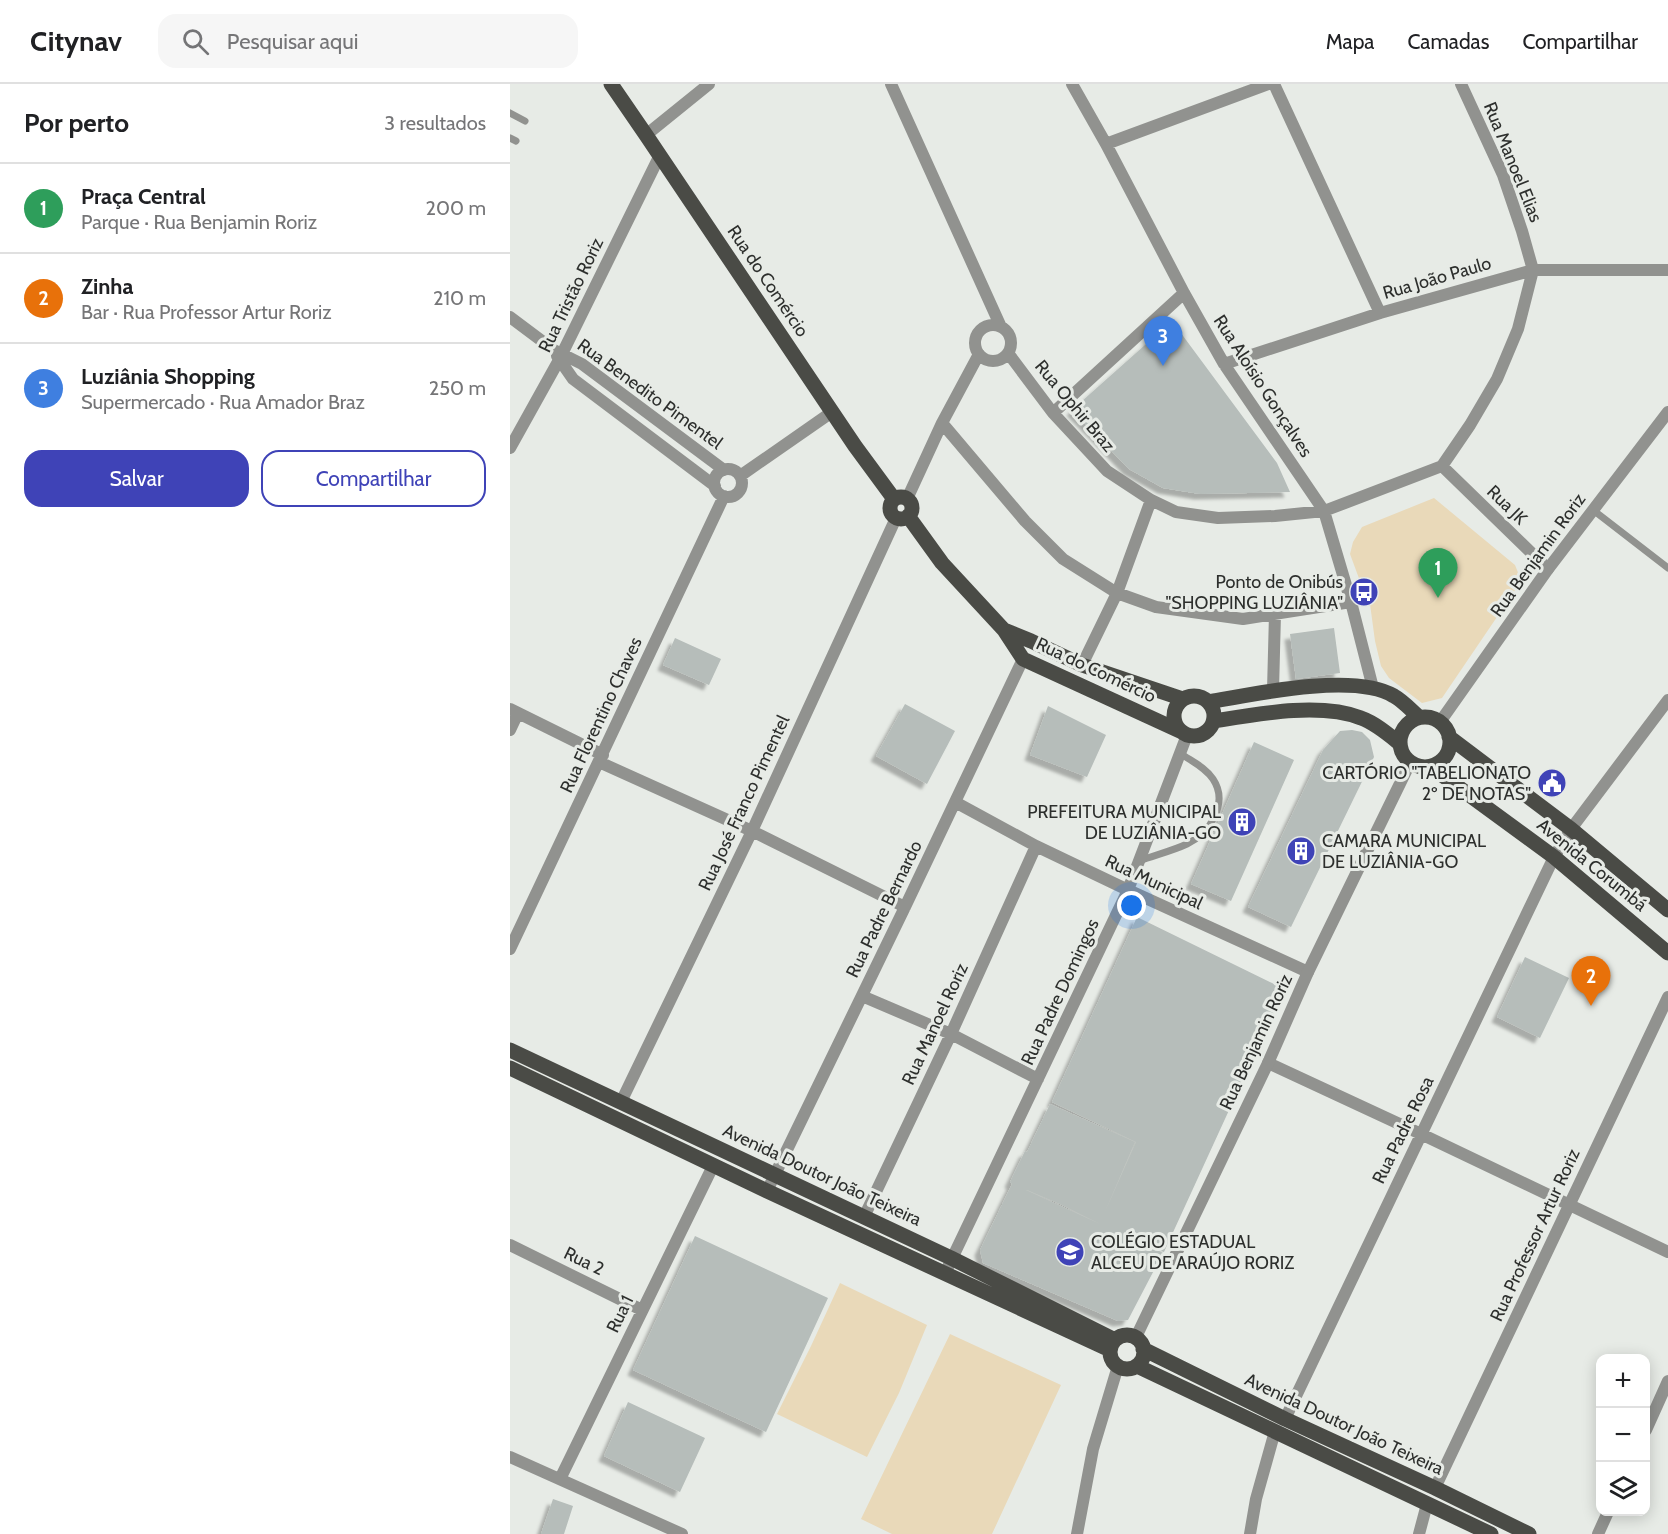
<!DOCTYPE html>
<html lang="pt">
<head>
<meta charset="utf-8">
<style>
  :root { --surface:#fff; --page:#f6f6f6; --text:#202124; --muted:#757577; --line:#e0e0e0; --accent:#3f43b7 }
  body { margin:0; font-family:Cabin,sans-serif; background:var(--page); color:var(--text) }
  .controls { position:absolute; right:18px; bottom:18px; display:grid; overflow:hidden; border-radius:12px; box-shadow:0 3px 15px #0003 }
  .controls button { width:54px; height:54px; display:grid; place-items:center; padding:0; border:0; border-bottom:2px solid var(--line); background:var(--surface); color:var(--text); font:30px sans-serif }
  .you { position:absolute; left:622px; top:822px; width:21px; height:21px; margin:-15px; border:4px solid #fff; border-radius:50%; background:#1a73e8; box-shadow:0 0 0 9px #1a73e833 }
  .badge { display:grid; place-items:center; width:39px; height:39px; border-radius:50%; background:var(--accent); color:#fff; font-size:20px; font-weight:700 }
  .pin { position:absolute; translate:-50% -50px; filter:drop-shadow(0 2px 3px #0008) }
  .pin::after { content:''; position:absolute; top:32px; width:21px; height:18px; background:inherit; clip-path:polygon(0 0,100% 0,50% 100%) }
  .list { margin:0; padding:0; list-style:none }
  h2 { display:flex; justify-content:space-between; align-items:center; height:78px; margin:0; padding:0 24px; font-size:26px }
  h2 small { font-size:20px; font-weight:400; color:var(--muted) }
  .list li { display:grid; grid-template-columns:39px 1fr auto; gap:18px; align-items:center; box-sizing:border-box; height:90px; padding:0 24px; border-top:2px solid var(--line) }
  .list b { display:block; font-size:22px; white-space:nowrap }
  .list p { margin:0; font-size:20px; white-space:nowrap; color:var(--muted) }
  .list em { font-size:20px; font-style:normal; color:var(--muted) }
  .actions { display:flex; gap:12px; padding:18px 24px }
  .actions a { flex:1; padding:14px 0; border:2px solid var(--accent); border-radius:18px; text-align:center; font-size:21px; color:var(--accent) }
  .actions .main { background:var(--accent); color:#fff }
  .icon { flex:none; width:33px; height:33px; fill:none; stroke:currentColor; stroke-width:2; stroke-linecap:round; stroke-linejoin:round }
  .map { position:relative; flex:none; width:1158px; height:1450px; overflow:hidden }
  header { display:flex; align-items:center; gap:36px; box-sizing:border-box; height:84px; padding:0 30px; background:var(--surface); border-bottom:2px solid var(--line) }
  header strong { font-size:28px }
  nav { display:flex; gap:33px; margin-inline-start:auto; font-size:21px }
  .search { width:420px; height:54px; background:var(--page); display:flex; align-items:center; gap:15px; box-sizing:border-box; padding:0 21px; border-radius:18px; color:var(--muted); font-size:22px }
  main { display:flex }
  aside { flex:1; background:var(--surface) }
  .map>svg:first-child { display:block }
</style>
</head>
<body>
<header>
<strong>Citynav</strong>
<div class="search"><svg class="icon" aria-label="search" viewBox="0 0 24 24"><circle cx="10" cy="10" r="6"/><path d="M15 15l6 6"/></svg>Pesquisar aqui</div>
<nav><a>Mapa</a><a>Camadas</a><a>Compartilhar</a></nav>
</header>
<main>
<aside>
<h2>Por perto<small>3 resultados</small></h2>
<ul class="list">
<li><span class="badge" style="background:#2e9e5b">1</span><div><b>Praça Central</b><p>Parque · Rua Benjamin Roriz</p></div><em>200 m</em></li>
<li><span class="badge" style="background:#e8710a">2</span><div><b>Zinha</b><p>Bar · Rua Professor Artur Roriz</p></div><em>210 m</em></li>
<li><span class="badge" style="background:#3f7fe0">3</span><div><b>Luziânia Shopping</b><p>Supermercado · Rua Amador Braz</p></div><em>250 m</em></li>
</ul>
<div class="actions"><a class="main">Salvar</a><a>Compartilhar</a></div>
</aside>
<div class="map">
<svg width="1158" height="1450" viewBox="0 0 1158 1450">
  <defs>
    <filter id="shadow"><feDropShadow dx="-5.5" dy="5.5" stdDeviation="1.5" flood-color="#0004"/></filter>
  </defs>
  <rect width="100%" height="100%" fill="#e7ebe6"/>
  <path fill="#e9d9b9" d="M924 414 1005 481 1009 491 1008 502 932 614 912 619 879 594 871 582 865 557 860 520 854 508 840 470 843 458 852 443Z
    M330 1199 417 1241 389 1309 357 1373 267 1330 301 1262Z
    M440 1250 551 1301 482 1450H382L351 1435Z"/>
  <path fill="#b6bdba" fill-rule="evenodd" filter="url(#shadow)" d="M662 237 767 379 780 408 690 410 653 404 619 385 562 326Z
    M824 544 830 589 786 595 780 550Z
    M165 554 211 575 199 601 153 581Z
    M395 620 445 647 417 700 366 672Z
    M538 622 596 651 577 693 520 671Z
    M842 646 852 648 860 656 864 673 781 843 738 823 813 666 830 647Z
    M744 658 784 676 721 817 681 800Z
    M627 833 768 902 770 915 654 1168 643 1164 653 1169 618 1236 608 1237 473 1179 470 1166 502 1100 500 1098 515 1067 517 1068 540 1020 625 1058 594 1130 626 1058 542 1018ZM517 1106 552 1121 590 1140 516 1106Z
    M1015 873 1059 894 1030 954 987 933Z
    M185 1152 318 1214 256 1348 123 1286Z
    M118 1318 195 1354 170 1408 94 1372Z
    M43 1415 63 1422 54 1450H31Z"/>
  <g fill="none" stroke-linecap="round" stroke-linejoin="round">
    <path stroke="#91928f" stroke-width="7" d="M0 29 15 37
      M0 54 6 57
      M1083 426 1158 484
      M629 777C645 771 662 767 677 760 700 749 719 719 703 695 695 683 681 677 670 669"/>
    <path stroke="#91928f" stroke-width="12" d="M381 0 491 243
      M562 0 596 60 674 209 714 280 814 427 841 518 863 604
      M764 0 870 229
      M136 51 199 0
      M596 60 758 0
      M0 233 44 266 72 280 214 386
      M465 259a18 18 0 1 1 36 0a18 18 0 1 1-36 0Z
      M498 269 543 329 597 387 641 416 666 428 708 434 765 432 814 427 932 382 960 341 987 295 1008 245 1023 186 1012 147 993 91 951 0
      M47 272 63 295 205 402
      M714 280 870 229 1023 186H1158
      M543 329 674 209
      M432 339 515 437 553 475 607 509 646 523 733 535 841 518
      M0 364 49 276 150 71
      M932 382 1038 485
      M204 399a14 14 0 1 1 28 0a14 14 0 1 1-28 0Z
      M230 392 322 328
      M397 415 432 339 469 270
      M572 581 607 509 641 416
      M763 606 765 530
      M0 625 93 671
      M0 646 8 629
      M89 678 242 747 395 823
      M445 718 526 762 618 806 798 888
      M0 865 214 412
      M352 912 441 950 528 995
      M758 979 911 1050 1158 1168
      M111 1018 242 747 386 434
      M257 1107 395 823 513 575
      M354 1133 441 950 526 762
      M0 1161 132 1226
      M438 1183 618 806 677 651
      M775 1335 1044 773 1061 745 1158 616
      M1136 1346 1158 1297
      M0 1373 172 1450
      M50 1395 203 1082
      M925 1404 1158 913
      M740 1450 746 1415 765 1347
      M909 1450 917 1420
      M1088 1450 1098 1428"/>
    <path stroke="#91928f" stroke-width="12" d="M930 638 1038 485 1158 328
      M626 1253 758 979 798 888 900 679
      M567 1450 583 1365 608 1282"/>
    <path stroke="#4a4b46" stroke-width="15" d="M101 0 136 51 345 362 384 415
      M380 424a11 11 0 1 1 22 0a11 11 0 1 1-22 0Z
      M398 432 432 479 494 546 513 575 672 648
      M494 546 521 557 572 581 673 615
      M664 632a20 20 0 1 1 40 0a20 20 0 1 1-40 0Z
      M699 618C743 610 845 588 884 612 893 617 901 626 909 633
      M890 658a25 25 0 1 1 50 0a25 25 0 1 1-50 0Z
      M704 637C747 630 810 618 851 634 865 639 878 650 889 659
      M939 653 1061 745 1158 826
      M921 683 1044 773 1158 869
      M0 966 441 1174 605 1256
      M0 984 257 1107 600 1266
      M600 1268a17 17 0 1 1 34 0a17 17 0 1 1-34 0Z
      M633 1265 775 1335 925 1404 1019 1450
      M627 1282 981 1450"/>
  </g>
  <defs>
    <g id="bus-disc" transform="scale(1.5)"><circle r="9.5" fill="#3f43b7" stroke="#e7ebe6"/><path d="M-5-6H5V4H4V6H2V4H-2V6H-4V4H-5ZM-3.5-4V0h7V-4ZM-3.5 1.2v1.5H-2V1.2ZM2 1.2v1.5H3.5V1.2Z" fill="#fff"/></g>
    <g id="civic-disc" transform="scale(1.5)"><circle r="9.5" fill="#3f43b7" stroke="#e7ebe6"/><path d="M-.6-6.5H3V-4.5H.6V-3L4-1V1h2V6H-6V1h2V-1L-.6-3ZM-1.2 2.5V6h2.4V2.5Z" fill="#fff"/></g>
    <g id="building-disc" transform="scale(1.5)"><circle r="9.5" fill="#3f43b7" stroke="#e7ebe6"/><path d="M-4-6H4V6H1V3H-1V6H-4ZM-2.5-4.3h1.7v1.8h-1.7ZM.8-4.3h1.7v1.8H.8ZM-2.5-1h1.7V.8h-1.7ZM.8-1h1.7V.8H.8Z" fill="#fff"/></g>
    <g id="school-disc" transform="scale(1.5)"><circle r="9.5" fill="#3f43b7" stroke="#e7ebe6"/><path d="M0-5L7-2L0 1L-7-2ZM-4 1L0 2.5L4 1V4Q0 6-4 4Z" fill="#fff"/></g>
  </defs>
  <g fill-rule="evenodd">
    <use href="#bus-disc" x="854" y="508"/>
    <use href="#civic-disc" x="1042" y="699"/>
    <use href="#building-disc" x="732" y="738"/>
    <use href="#building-disc" x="791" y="767"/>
    <use href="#school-disc" x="560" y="1168"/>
  </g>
  <g text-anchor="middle" stroke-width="6" stroke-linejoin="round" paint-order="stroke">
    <g font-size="18" fill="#2d2f2d" stroke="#e7ebe6">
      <text transform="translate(1003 78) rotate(68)" y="6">Rua Manoel Elias</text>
      <text transform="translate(927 194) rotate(-16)" y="6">Rua João Paulo</text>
      <text transform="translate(258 197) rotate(56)" y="6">Rua do Comércio</text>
      <text transform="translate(61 211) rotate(-64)" y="6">Rua Tristão Roriz</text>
      <text transform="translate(753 302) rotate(57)" y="6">Rua Aloísio Gonçalves</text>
      <text transform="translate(140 310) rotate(36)" y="6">Rua Benedito Pimentel</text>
      <text transform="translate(565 322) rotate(50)" y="6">Rua Ophir Braz</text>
      <text transform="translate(997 421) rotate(44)" y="6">Rua JK</text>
      <text transform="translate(1028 471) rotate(-54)" y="6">Rua Benjamin Roriz</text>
      <text transform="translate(586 586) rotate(25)" y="6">Rua do Comércio</text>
      <text transform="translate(91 631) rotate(-65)" y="6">Rua Florentino Chaves</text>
      <text transform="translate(234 719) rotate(-65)" y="6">Rua José Franco Pimentel</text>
      <text transform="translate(1082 781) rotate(39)" y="6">Avenida Corumbá</text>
      <text transform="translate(644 798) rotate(25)" y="6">Rua Municipal</text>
      <text transform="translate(374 825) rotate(-64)" y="6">Rua Padre Bernardo</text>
      <text transform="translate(550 908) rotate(-65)" y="6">Rua Padre Domingos</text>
      <text transform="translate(425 940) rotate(-65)" y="6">Rua Manoel Roriz</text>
      <text transform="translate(746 958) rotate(-65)" y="6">Rua Benjamin Roriz</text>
      <text transform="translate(893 1046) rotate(-64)" y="6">Rua Padre Rosa</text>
      <text transform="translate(312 1091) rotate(25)" y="6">Avenida Doutor João Teixeira</text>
      <text transform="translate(1025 1151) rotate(-65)" y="6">Rua Professor Artur Roriz</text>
      <text transform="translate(74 1177) rotate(26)" y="6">Rua 2</text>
      <text transform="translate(110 1230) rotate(-64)" y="6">Rua 1</text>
      <text transform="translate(834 1340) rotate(25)" y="6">Avenida Doutor João Teixeira</text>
    </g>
    <g font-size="18" fill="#2d2f2d" stroke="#e7ebe6" text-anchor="end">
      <text x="833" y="504">Ponto de Onibús<tspan x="833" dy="21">"SHOPPING LUZIÂNIA"</tspan></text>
      <text x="1021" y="695">CARTÓRIO "TABELIONATO<tspan x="1021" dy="21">2º DE NOTAS"</tspan></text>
      <text x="711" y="734">PREFEITURA MUNICIPAL<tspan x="711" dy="21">DE LUZIÂNIA-GO</tspan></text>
      <text x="812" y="763" text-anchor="start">CAMARA MUNICIPAL<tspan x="812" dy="21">DE LUZIÂNIA-GO</tspan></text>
      <text x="581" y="1164" text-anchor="start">COLÉGIO ESTADUAL<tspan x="581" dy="21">ALCEU DE ARAÚJO RORIZ</tspan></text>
    </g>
  </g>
</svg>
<div class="controls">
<button>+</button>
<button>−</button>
<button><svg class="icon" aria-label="layers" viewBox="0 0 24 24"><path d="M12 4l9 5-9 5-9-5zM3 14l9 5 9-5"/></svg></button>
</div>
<div class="you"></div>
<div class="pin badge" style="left:928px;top:514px;background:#2e9e5b">1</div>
<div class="pin badge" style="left:1081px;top:922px;background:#e8710a">2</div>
<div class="pin badge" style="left:653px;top:282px;background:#3f7fe0">3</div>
</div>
</main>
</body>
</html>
